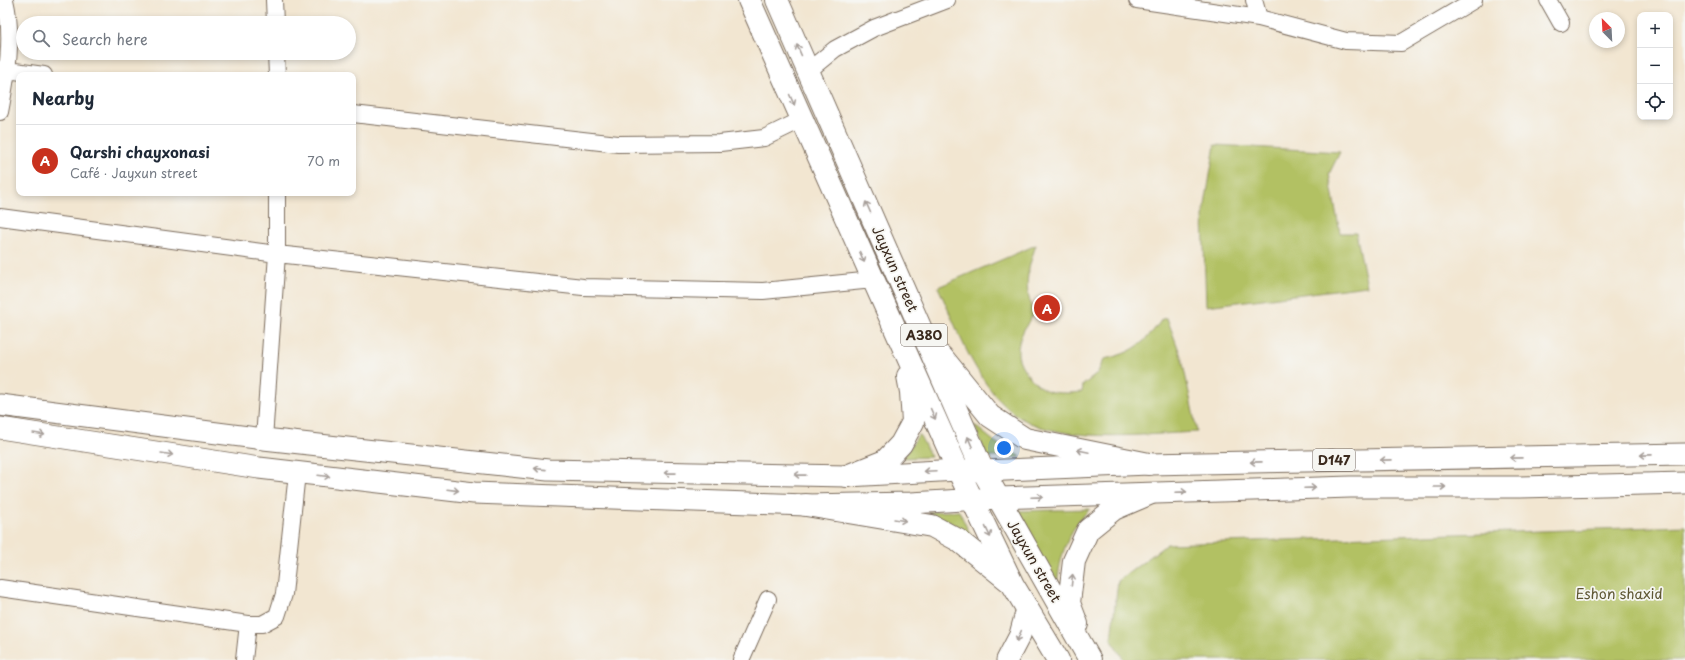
<!DOCTYPE html>
<html lang="en">
<head>
<meta charset="utf-8">
<style>
  :root { --surface:#fff; --page:#f6f6f7; --text:#1f2937; --muted:#747a83; --line:#e0e1e3; --accent:#c8321e }
  body { margin:0; font-family:"Playpen Sans",sans-serif; background:var(--page); color:var(--text) }
  .controls { position:absolute; right:12px; top:12px; display:grid; overflow:hidden; border-radius:8px; box-shadow:0 2px 6px #0003 }
  .controls button { width:36px; height:36px; display:grid; place-items:center; padding:0; border:0; border-bottom:1px solid var(--line); background:var(--surface); color:var(--text); font:20px sans-serif }
  .compass { position:absolute; left:1589px; top:12px; width:36px; height:36px; border-radius:50%; background:var(--surface); box-shadow:0 2px 6px #0003; rotate:336deg }
  .you { position:absolute; left:1004px; top:448px; width:14px; height:14px; margin:-10px; border:3px solid #fff; border-radius:50%; background:#1a73e8; box-shadow:0 0 0 6px #1a73e833 }
  .badge { display:grid; place-items:center; width:26px; height:26px; border-radius:50%; background:var(--accent); color:#fff; font-size:13px; font-weight:700 }
  .pin { position:absolute; translate:-50% -50%; border:2px solid #fff; box-shadow:0 1px 4px #0006 }
  .list { margin:0; padding:0; list-style:none }
  h2 { display:flex; justify-content:space-between; align-items:center; height:52px; margin:0; padding:0 16px; font-size:17px }
  h2 small { font-size:13px; font-weight:400; color:var(--muted) }
  .list li { display:grid; grid-template-columns:26px 1fr auto; gap:12px; align-items:center; box-sizing:border-box; height:72px; padding:0 16px; border-top:1px solid var(--line) }
  .list b { display:block; font-size:15px; white-space:nowrap }
  .list p { margin:0; font-size:13px; white-space:nowrap; color:var(--muted) }
  .list em { font-size:13px; font-style:normal; color:var(--muted) }
  .icon { flex:none; width:22px; height:22px; fill:none; stroke:currentColor; stroke-width:2; stroke-linecap:round; stroke-linejoin:round }
  .map { position:relative; flex:none; width:1685px; height:660px; overflow:hidden }
  .search { position:absolute; background:var(--surface); box-shadow:0 2px 6px #0003; left:16px; top:16px; width:340px; height:44px; display:flex; align-items:center; gap:10px; box-sizing:border-box; padding:0 14px; border-radius:22px; color:var(--muted); font-size:15px }
  .panel { position:absolute; background:var(--surface); box-shadow:0 2px 6px #0003; left:16px; top:72px; width:340px; height:124px; border-radius:8px }
  .map>svg:first-child { display:block }
</style>
</head>
<body>
<div class="map">
<svg width="1685" height="660" viewBox="0 0 1685 660">
  <rect width="100%" height="100%" fill="#f6f6f2"/>
  <filter id="ink" filterUnits="userSpaceOnUse"><feTurbulence type="fractalNoise" baseFrequency=".025" numOctaves="2"/><feDisplacementMap in="SourceGraphic" scale="8" xChannelSelector="R" yChannelSelector="G"/><feConvolveMatrix kernelMatrix="1 2 1 2 8 2 1 2 1" color-interpolation-filters="sRGB"/></filter>
  <filter id="wash" filterUnits="userSpaceOnUse"><feTurbulence type="fractalNoise" baseFrequency=".012" numOctaves="4" result="noise"/><feDisplacementMap in="SourceGraphic" scale="16" xChannelSelector="R" yChannelSelector="G"/><feGaussianBlur stdDeviation="0.9" result="paint"/><feColorMatrix in="noise" values="0 0 0 0 0 0 0 0 0 0 0 0 0 0 0 0 0 1.4 0 .05"/><feComposite in="paint" operator="in"/></filter>
  <g filter="url(#wash)">
    <rect width="100%" height="100%" fill="#f2e6d1"/>
    <path fill="#b2c164" stroke="#767641" d="M1215 145 1340 152 1329 174 1340 233H1356L1367 286 1206 306 1203 217Z
      M1036 245C1027 272 1023 286 1034 314 1026 324 1017 340 1018 354 1019 367 1036 387 1048 391 1059 394 1071 393 1082 392L1083 385 1097 374 1104 359C1134 353 1145 343 1162 319L1167 318 1182 359 1197 432C1146 434 1053 446 1012 412 975 382 958 330 938 287Z
      M974 425 995 442 1021 457H987Z
      M919 434 931 457 903 458Z
      M1090 509C1067 531 1060 556 1057 586L1016 511Z
      M959 511 974 542 949 522 927 512Z
      M1685 526V660H1124L1111 639 1118 581 1167 544Z"/>
  </g>
  <g filter="url(#ink)">
    <g fill="none" stroke-linecap="round" stroke-linejoin="round">
      <g stroke="#7b6c5d" stroke-width="18">
        <path id="minor" d="M274 0 275 23
          M1137 0 1259 18 1346 41 1401 43 1474 0
          M1254 0 1259 18
          M1548 0 1561 23
          M276 53 277 75
          M0 69 44 75
          M808 71 835 49 874 28 947 0
          M0 112C7 75 14 37 5 0
          M353 114 618 144 720 143 764 138 801 120
          M0 217 277 254 583 287 763 291 873 280
          M264 439 277 254V193
          M0 588 248 624 244 660
          M248 624H262L277 616 284 594 297 473
          M741 660 768 599"/>
      </g>
      <g stroke="#7b6c5d" stroke-width="23">
        <path id="major" d="M0 405 264 439 548 470 847 476 958 470 983 471 1149 464 1685 454
          M0 428 259 468 474 493 806 505 911 503 998 498 1350 487H1520L1685 483
          M1007 660 1020 635 1027 609"/>
      </g>
      <g stroke="#7b6c5d" stroke-width="24">
        <path id="highway" d="M749 0 958 470 1013 585 1058 660
          M777 0 983 471 1090 660
          M942 357 990 416 1025 439 1149 464
          M847 476 885 461 901 444 913 422 911 392 908 376
          M806 505 932 526 958 540 1009 581
          M1077 624 1069 603 1074 561 1088 530 1114 509 1149 494"/>
      </g>
      <use href="#minor" stroke="#fff" stroke-width="16"/>
      <use href="#major" stroke="#fff" stroke-width="21"/>
      <use href="#highway" stroke="#fff" stroke-width="22"/>
    </g>
    <defs><path id="oneway-shaft" d="M-6 0H5M1.5-3L5.5 0L1.5 3" fill="none" stroke-width="1.6" stroke-linecap="round" stroke-linejoin="round"/></defs>
    <g stroke="#a79f9a">
      <use href="#oneway-shaft" transform="translate(799 50) rotate(-114)"/>
      <use href="#oneway-shaft" transform="translate(792 100) rotate(66)"/>
      <use href="#oneway-shaft" transform="translate(868 207) rotate(-114)"/>
      <use href="#oneway-shaft" transform="translate(862 257) rotate(66)"/>
      <use href="#oneway-shaft" transform="translate(933 414) rotate(66)"/>
      <use href="#oneway-shaft" transform="translate(39 434) rotate(9)"/>
      <use href="#oneway-shaft" transform="translate(970 442) rotate(-113)"/>
      <use href="#oneway-shaft" transform="translate(1083 451) rotate(-168)"/>
      <use href="#oneway-shaft" transform="translate(167 454) rotate(9)"/>
      <use href="#oneway-shaft" transform="translate(1646 455) rotate(179)"/>
      <use href="#oneway-shaft" transform="translate(1516 458) rotate(179)"/>
      <use href="#oneway-shaft" transform="translate(1386 460) rotate(179)"/>
      <use href="#oneway-shaft" transform="translate(1256 462) rotate(179)"/>
      <use href="#oneway-shaft" transform="translate(540 469) rotate(-174)"/>
      <use href="#oneway-shaft" transform="translate(930 471) rotate(177)"/>
      <use href="#oneway-shaft" transform="translate(670 473) rotate(-179)"/>
      <use href="#oneway-shaft" transform="translate(800 475) rotate(-179)"/>
      <use href="#oneway-shaft" transform="translate(324 476) rotate(7)"/>
      <use href="#oneway-shaft" transform="translate(1440 487)"/>
      <use href="#oneway-shaft" transform="translate(1310 488) rotate(-2)"/>
      <use href="#oneway-shaft" transform="translate(453 490) rotate(7)"/>
      <use href="#oneway-shaft" transform="translate(1181 492) rotate(-2)"/>
      <use href="#oneway-shaft" transform="translate(1037 497) rotate(-2)"/>
      <use href="#oneway-shaft" transform="translate(900 520) rotate(9)"/>
      <use href="#oneway-shaft" transform="translate(988 532) rotate(65)"/>
      <use href="#oneway-shaft" transform="translate(1072 580) rotate(-84)"/>
      <use href="#oneway-shaft" transform="translate(1019 636) rotate(113)"/>
    </g>
  </g>
  <g text-anchor="middle" stroke-width="3.5" stroke-linejoin="round" paint-order="stroke">
    <g fill="#f6f6f2" stroke="#73675e" stroke-width="1">
      <rect x="901" y="324" width="46" height="22" rx="3"/>
      <rect x="1313" y="449" width="42" height="22" rx="3"/>
    </g>
    <g font-size="13" font-weight="bold" fill="#3b2a1e">
      <text x="924" y="340">A380</text>
      <text x="1334" y="465">D147</text>
    </g>
    <g font-size="14" fill="#3b2a1e" stroke="#f6f6f2">
      <text transform="translate(895 269) rotate(66)" y="5">Jayxun street</text>
      <text transform="translate(1034 561) rotate(60)" y="5">Jayxun street</text>
    </g>
    <g font-size="14" fill="#5f5733" stroke="#f6f6f2">
      <text x="1619" y="599">Eshon shaxid</text>
    </g>
  </g>
</svg>
<div class="controls">
<button>+</button>
<button>−</button>
<button><svg class="icon" aria-label="locate" viewBox="0 0 24 24"><circle cx="12" cy="12" r="6"/><path d="M12 2v4M12 18v4M2 12h4M18 12h4"/></svg></button>
</div>
<svg class="compass" viewBox="-18 -18 36 36"><path d="M0-13l5 13h-10z" fill="#e53935"/><path d="M0 13l5-13h-10z" fill="#747a83"/></svg>
<div class="you"></div>
<div class="pin badge" style="left:1047px;top:308px">A</div>
<div class="search"><svg class="icon" aria-label="search" viewBox="0 0 24 24"><circle cx="10" cy="10" r="6"/><path d="M15 15l6 6"/></svg>Search here</div>
<section class="panel">
<h2>Nearby<small></small></h2>
<ul class="list">
<li><span class="badge">A</span><div><b>Qarshi chayxonasi</b><p>Café · Jayxun street</p></div><em>70 m</em></li>
</ul>
</section>
</div>
</body>
</html>
